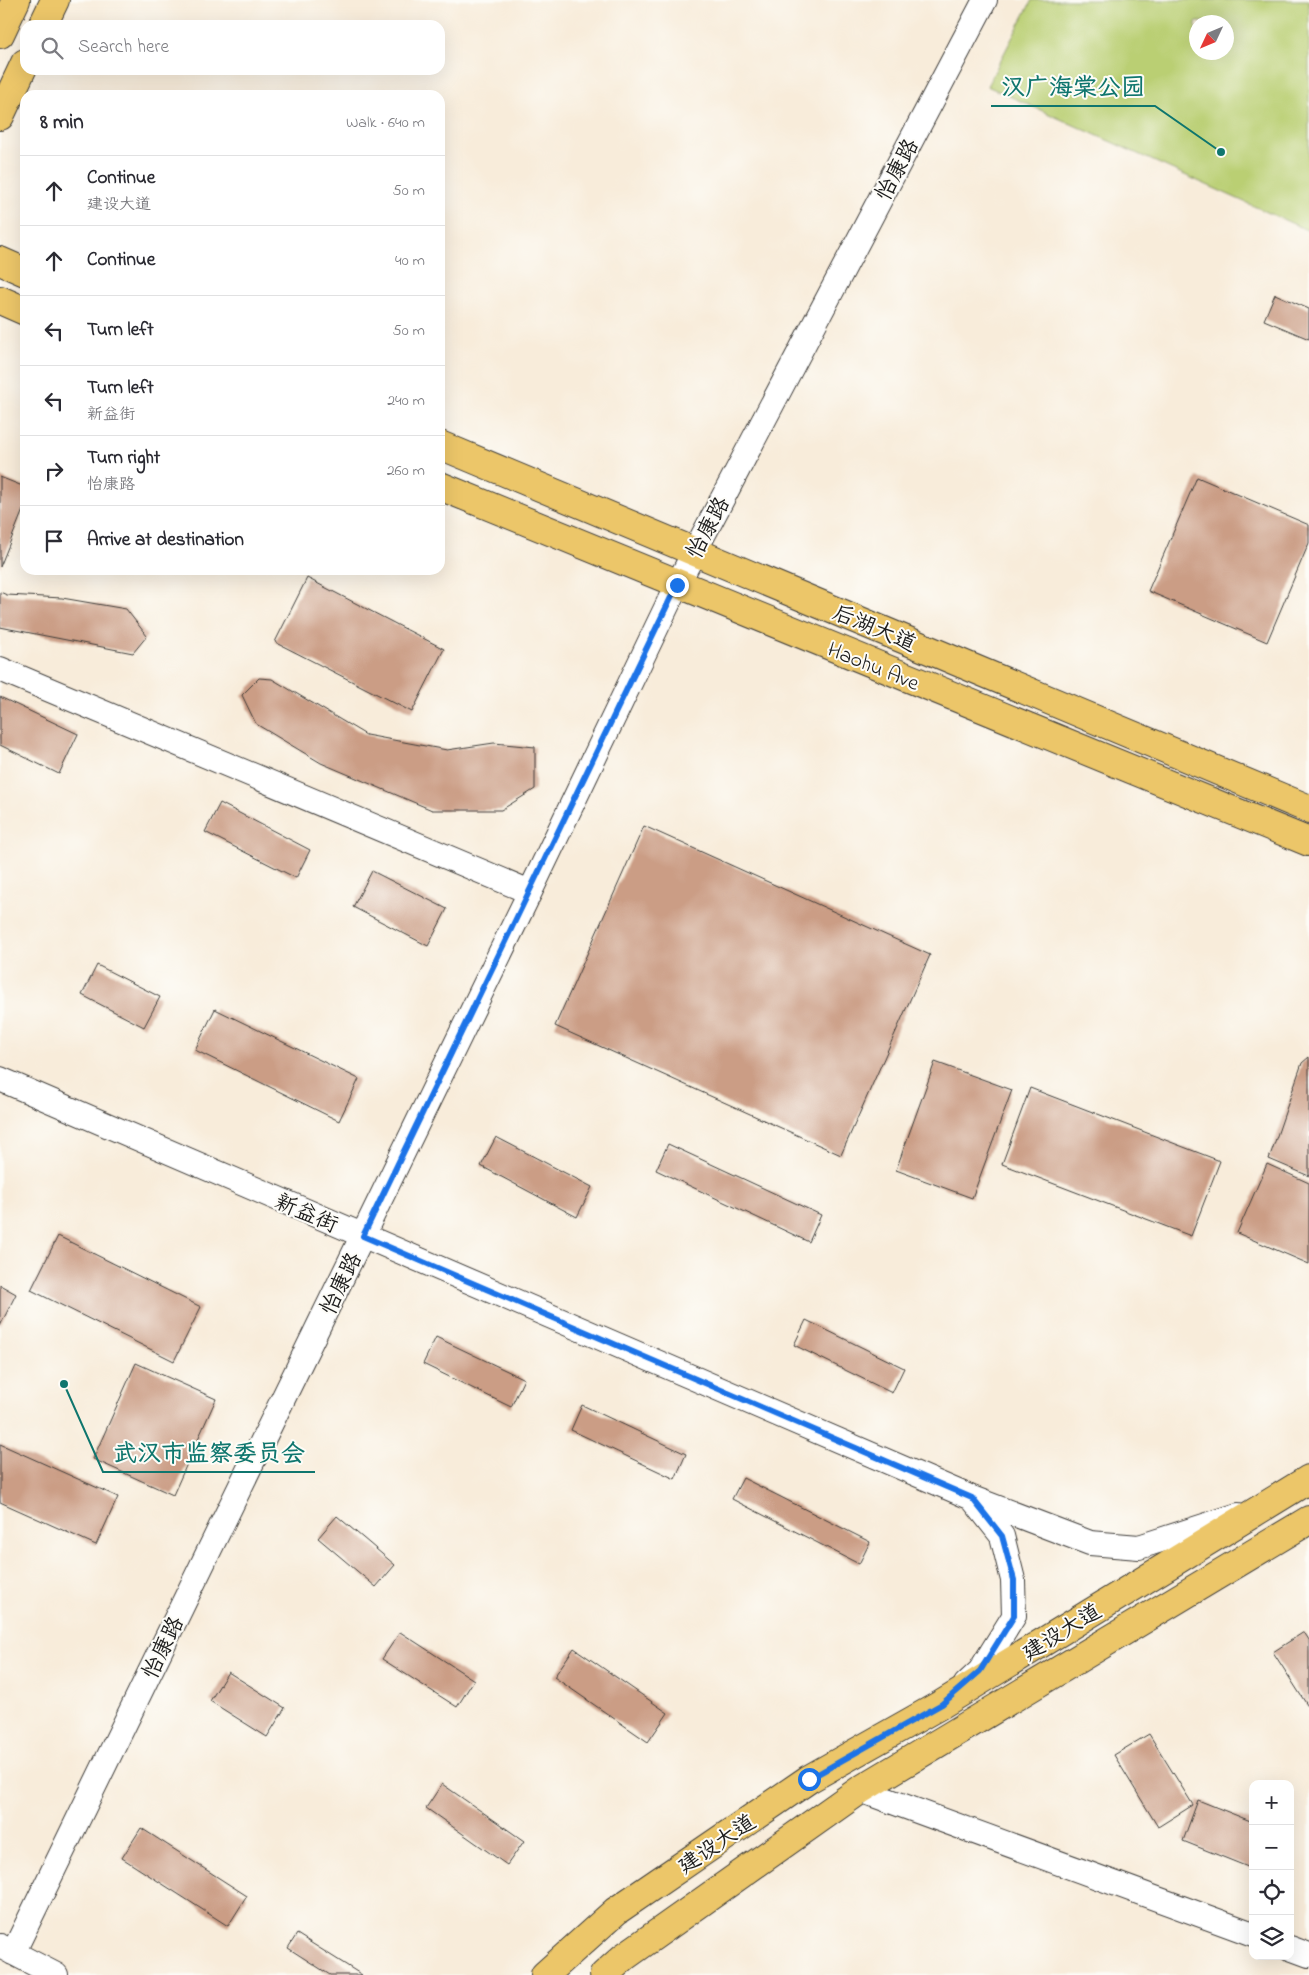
<!DOCTYPE html>
<html lang="en">
<head>
<meta charset="utf-8">
<style>
  :root { --surface:#fff; --page:#f2f2f3; --text:#2b2b33; --muted:#7c7c81; --line:#e1e1e2 }
  body { margin:0; font-family:"Indie Flower","LXGW WenKai TC",sans-serif; background:var(--page); color:var(--text) }
  .controls { position:absolute; right:15px; bottom:15px; display:grid; overflow:hidden; border-radius:10px; box-shadow:0 5px 20px #0002 }
  .controls button { width:45px; height:45px; display:grid; place-items:center; padding:0; border:0; border-bottom:1px solid var(--line); background:var(--surface); color:var(--text); font:25px sans-serif }
  .compass { position:absolute; left:1189px; top:15px; width:45px; height:45px; border-radius:50%; background:var(--surface); box-shadow:0 5px 20px #0002; rotate:226deg }
  .stop { position:absolute; width:15px; height:15px; margin:-11px; border:4px solid #1a73e8; border-radius:50%; background:#fff }
  .stop.end { background:#1a73e8; border-color:#fff; box-shadow:0 1px 5px #0008 }
  .list { margin:0; padding:0; list-style:none }
  h2 { display:flex; justify-content:space-between; align-items:center; height:65px; margin:0; padding:0 20px; font-size:21px }
  h2 small { font-size:16px; font-weight:400; color:var(--muted) }
  .list li { display:grid; grid-template-columns:32px 1fr auto; gap:15px; align-items:center; box-sizing:border-box; height:70px; padding:0 20px; border-top:1px solid var(--line) }
  .list b { display:block; font-size:19px; white-space:nowrap }
  .list p { margin:0; font-size:16px; white-space:nowrap; color:var(--muted) }
  .list em { font-size:16px; font-style:normal; color:var(--muted) }
  .icon { flex:none; width:28px; height:28px; fill:none; stroke:currentColor; stroke-width:2; stroke-linecap:round; stroke-linejoin:round }
  .map { position:relative; flex:none; width:1309px; height:1975px; overflow:hidden }
  .search { position:absolute; background:var(--surface); box-shadow:0 5px 20px #0002; left:20px; top:20px; width:425px; height:55px; display:flex; align-items:center; gap:12px; box-sizing:border-box; padding:0 18px; border-radius:15px; color:var(--muted); font-size:19px }
  .panel { position:absolute; background:var(--surface); box-shadow:0 5px 20px #0002; left:20px; top:90px; width:425px; height:485px; border-radius:15px }
  .map>svg:first-child { display:block }
</style>
</head>
<body>
<div class="map">
<svg width="1309" height="1975" viewBox="0 0 1309 1975">
  <rect width="100%" height="100%" fill="#fdfcf7"/>
  <filter id="ink" filterUnits="userSpaceOnUse"><feTurbulence type="fractalNoise" baseFrequency=".02" numOctaves="2"/><feDisplacementMap in="SourceGraphic" scale="10" xChannelSelector="R" yChannelSelector="G"/><feConvolveMatrix kernelMatrix="1 2 1 2 8 2 1 2 1" color-interpolation-filters="sRGB"/></filter>
  <filter id="wash" filterUnits="userSpaceOnUse"><feTurbulence type="fractalNoise" baseFrequency=".0096" numOctaves="4" result="noise"/><feDisplacementMap in="SourceGraphic" scale="20" xChannelSelector="R" yChannelSelector="G"/><feGaussianBlur stdDeviation="1.12" result="paint"/><feColorMatrix in="noise" values="0 0 0 0 0 0 0 0 0 0 0 0 0 0 0 0 0 1.4 0 .05"/><feComposite in="paint" operator="in"/></filter>
  <g filter="url(#wash)">
    <rect width="100%" height="100%" fill="#f8ecda"/>
    <path fill="#bacf73" stroke="#6b7648" fill-rule="evenodd" d="M1032 0H1309V231L987 86ZM1196 22H1226V52H1196Z"/>
    <g id="blocks">
      <path fill="#cb9d85" d="M1275 294 1309 309V339L1264 320Z
        M0 477 25 487V505L0 567Z
        M1197 477 1309 525V543L1267 642 1148 591Z
        M307 578 444 649 412 712 275 642Z
        M0 592 7 595 62 598 126 609 147 636 133 653 0 627Z
        M259 678 272 679 366 735 447 750 494 743 535 747V789L501 810H432L321 763 256 724 242 695Z
        M0 697 78 734 59 774 0 745Z
        M220 803 310 850 296 878 205 832Z
        M644 826 930 955 841 1155 555 1026Z
        M372 871 447 909 428 946 353 907Z
        M97 965 160 997 144 1027 82 995Z
        M215 1009 359 1079 339 1121 195 1050Z
        M1309 1057V1176L1269 1159 1302 1063Z
        M935 1062 1012 1090 972 1198 896 1170Z
        M1030 1088 1220 1161 1191 1236 1002 1164Z
        M496 1137 592 1187 577 1217 481 1166Z
        M668 1144 821 1215 809 1242 656 1170Z
        M1267 1164 1309 1183V1264L1237 1233Z
        M58 1236 201 1307 174 1361 31 1290Z
        M0 1285 16 1294 0 1326Z
        M806 1320 904 1368 892 1393 794 1345Z
        M436 1337 524 1379 511 1407 423 1364Z
        M136 1363 216 1399 173 1495 93 1459Z
        M582 1405 686 1454 675 1479 571 1430Z
        M0 1444 118 1497 96 1545 0 1502Z
        M743 1478 870 1542 859 1564 732 1499Z
        M337 1516 395 1565 376 1587 318 1538Z
        M400 1632 474 1680 457 1707 382 1659Z
        M1304 1632 1309 1640V1708L1273 1652Z
        M574 1648 668 1713 648 1742 554 1677Z
        M228 1672 285 1708 267 1737 210 1701Z
        M1149 1734 1193 1805 1158 1827 1114 1755Z
        M442 1784 524 1841 507 1865 426 1808Z
        M1198 1800 1253 1822V1869L1183 1841Z
        M141 1828 247 1896 228 1926 122 1858Z
        M297 1934 362 1975H330L288 1948Z"/>
    </g>
  </g>
  <g filter="url(#ink)">
    <use href="#blocks" fill-opacity="0" stroke="#3d3b38" stroke-width="1"/>
    <g fill="none" stroke-linecap="round" stroke-linejoin="round">
      <g stroke="#3d3b38" stroke-width="26">
        <path id="minor" d="M0 669 530 892
          M0 1079 972 1498
          M966 1684 980 1671 1014 1616 1013 1580 1002 1536 972 1498 1090 1543 1139 1547 1238 1515
          M860 1790 1253 1934
          M0 1946 56 1975
          M1290 1948 1309 1955
          M13 1953 530 892 677 585 985 0"/>
      </g>
      <g stroke="#3d3b38" stroke-width="30">
        <path id="major" d="M43 25 55 0
          M0 34 16 0
          M0 116 25 63
          M0 261 25 272
          M0 300 25 311
          M440 445 1309 809
          M440 486 1309 842
          M545 1975 616 1911 809 1779 942 1704 1309 1479
          M604 1975 624 1957 860 1790 1309 1520"/>
      </g>
      <use href="#minor" stroke="#fff" stroke-width="24"/>
      <use href="#major" stroke="#ecc669" stroke-width="28"/>
    </g>
  </g>
  <g fill="none" stroke-linecap="round" stroke-linejoin="round" filter="url(#ink)">
    <path stroke="#1a73e8" stroke-width="6" d="M677 585 363 1236 972 1498 1002 1536 1014 1580V1616L980 1671 942 1704 809 1779"/>
  </g>
  <g text-anchor="middle" stroke-width="4" stroke-linejoin="round" paint-order="stroke">
    <g font-size="22" fill="#1c1c1c" stroke="#fdfcf7">
      <text transform="translate(896 169) rotate(-62)" y="8">怡康路</text>
      <text transform="translate(707 527) rotate(-62)" y="8">怡康路</text>
      <text transform="translate(875 627) rotate(23)" y="8">后湖大道</text>
      <text transform="translate(874 665) rotate(22)" y="8">Haohu Ave</text>
      <text transform="translate(307 1212) rotate(23)" y="8">新益街</text>
      <text transform="translate(340 1283) rotate(-64)" y="8">怡康路</text>
      <text transform="translate(1061 1631) rotate(-32)" y="8">建设大道</text>
      <text transform="translate(162 1647) rotate(-64)" y="8">怡康路</text>
      <text transform="translate(716 1843) rotate(-34)" y="8">建设大道</text>
    </g>
  </g>
  <path fill="none" stroke="#0f766e" stroke-width="2" d="M1221 152L1155 106H991M64 1384L103 1472H315"/>
  <g fill="#0f766e" stroke="#fdfcf7" stroke-width="2">
    <circle cx="1221" cy="152" r="5"/>
    <circle cx="64" cy="1384" r="5"/>
  </g>
  <g font-size="24" text-anchor="middle" font-weight="bold" fill="#0f766e" stroke="#fdfcf7" stroke-width="4" stroke-linejoin="round" paint-order="stroke">
    <text x="1073" y="95">汉广海棠公园</text>
    <text x="209" y="1461">武汉市监察委员会</text>
  </g>
</svg>
<div class="controls">
<button>+</button>
<button>−</button>
<button><svg class="icon" aria-label="locate" viewBox="0 0 24 24"><circle cx="12" cy="12" r="6"/><path d="M12 2v4M12 18v4M2 12h4M18 12h4"/></svg></button>
<button><svg class="icon" aria-label="layers" viewBox="0 0 24 24"><path d="M12 4l9 5-9 5-9-5zM3 14l9 5 9-5"/></svg></button>
</div>
<svg class="compass" viewBox="-18 -18 36 36"><path d="M0-13l5 13h-10z" fill="#e53935"/><path d="M0 13l5-13h-10z" fill="#7c7c81"/></svg>
<div class="stop" style="left:809px;top:1779px"></div>
<div class="stop end" style="left:677px;top:585px"></div>
<div class="search"><svg class="icon" aria-label="search" viewBox="0 0 24 24"><circle cx="10" cy="10" r="6"/><path d="M15 15l6 6"/></svg>Search here</div>
<section class="panel">
<h2>8 min<small>Walk · 640 m</small></h2>
<ul class="list">
<li><svg class="icon" aria-label="ahead" viewBox="0 0 24 24"><path d="M12 20V5M6 11l6-6 6 6"/></svg><div><b>Continue</b><p>建设大道</p></div><em>50 m</em></li>
<li><svg class="icon" aria-label="ahead" viewBox="0 0 24 24"><path d="M12 20V5M6 11l6-6 6 6"/></svg><div><b>Continue</b></div><em>40 m</em></li>
<li><svg class="icon" aria-label="left" viewBox="0 0 24 24"><path d="M17 20v-9H6M10 6l-5 5 5 5"/></svg><div><b>Turn left</b></div><em>50 m</em></li>
<li><svg class="icon" aria-label="left" viewBox="0 0 24 24"><path d="M17 20v-9H6M10 6l-5 5 5 5"/></svg><div><b>Turn left</b><p>新益街</p></div><em>240 m</em></li>
<li><svg class="icon" aria-label="right" viewBox="0 0 24 24"><path d="M7 20v-9h11M14 6l5 5-5 5"/></svg><div><b>Turn right</b><p>怡康路</p></div><em>260 m</em></li>
<li><svg class="icon" aria-label="arrive" viewBox="0 0 24 24"><path d="M6 21V4h12l-3 4 3 4H6"/></svg><div><b>Arrive at destination</b></div></li>
</ul>
</section>
</div>
</body>
</html>
